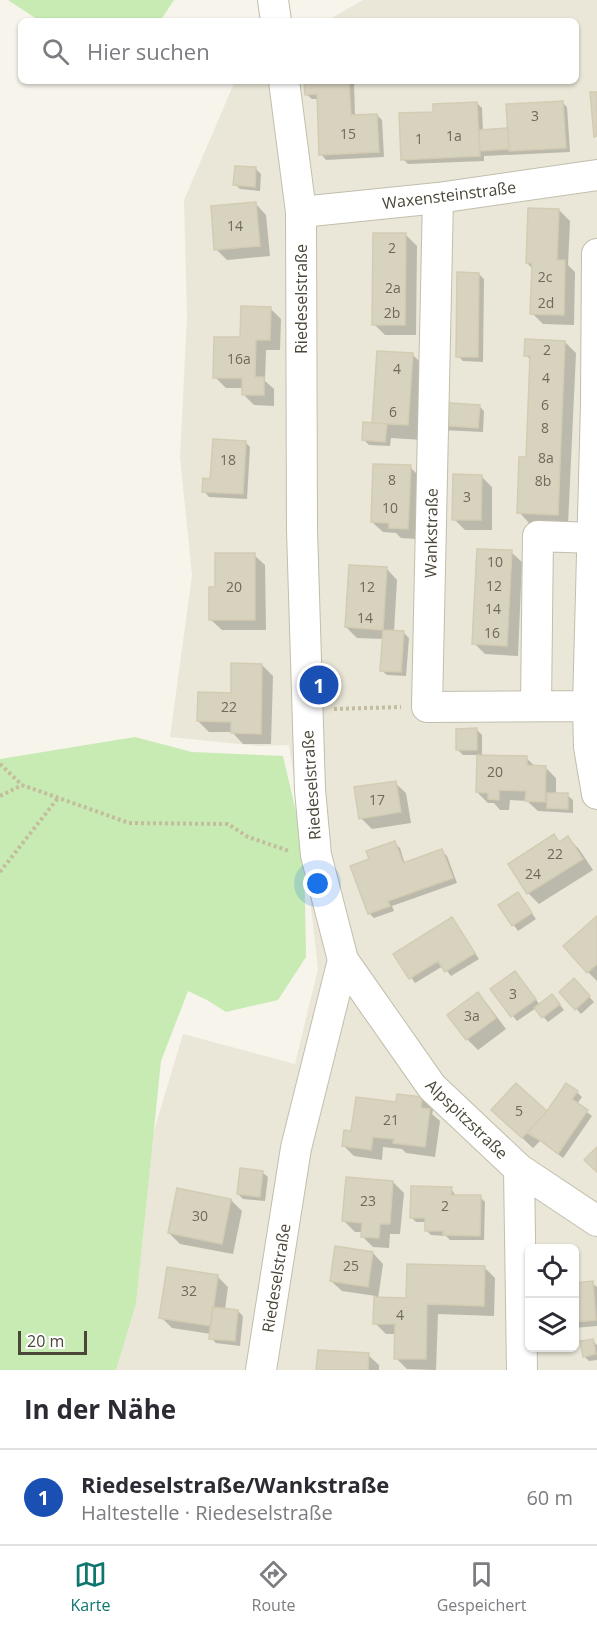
<!DOCTYPE html>
<html lang="de">
<head>
<meta charset="utf-8">
<style>
  :root { --surface:#fff; --page:#f2f2f3; --text:#2b2b33; --muted:#7c7c81; --line:#e1e1e2; --accent:#0f766e }
  body { margin:0; font-family:"Open Sans",sans-serif; background:var(--page); color:var(--text) }
  .controls { position:absolute; right:18px; bottom:18px; display:grid; overflow:hidden; border-radius:9px; box-shadow:0 2px 4px #0004 }
  .controls button { width:54px; height:54px; display:grid; place-items:center; padding:0; border:0; border-bottom:2px solid var(--line); background:var(--surface); color:var(--text); font:30px sans-serif }
  .scale { position:absolute; left:18px; bottom:15px; width:69px; box-sizing:border-box; padding-left:6px; border:3px solid #4a4638; border-top:0; font-size:16px; line-height:21px; white-space:nowrap; color:#4a4638; -webkit-text-stroke:4px #fff; paint-order:stroke }
  .you { position:absolute; left:318px; top:884px; width:21px; height:21px; margin:-15px; border:4px solid #fff; border-radius:50%; background:#1a73e8; box-shadow:0 0 0 9px #1a73e833 }
  .badge { display:grid; place-items:center; width:39px; height:39px; border-radius:50%; background:var(--accent); color:#fff; font-size:20px; font-weight:700 }
  .pin { position:absolute; translate:-50% -50%; border:3px solid #fff; box-shadow:0 2px 6px #0006 }
  .list { margin:0; padding:0; list-style:none }
  h2 { display:flex; justify-content:space-between; align-items:center; height:78px; margin:0; padding:0 24px; font-size:26px }
  h2 small { font-size:20px; font-weight:400; color:var(--muted) }
  .list li { display:grid; grid-template-columns:39px 1fr auto; gap:18px; align-items:center; box-sizing:border-box; height:96px; padding:0 24px; border-top:2px solid var(--line) }
  .list b { display:block; font-size:22px; white-space:nowrap }
  .list p { margin:0; font-size:20px; white-space:nowrap; color:var(--muted) }
  .list em { font-size:20px; font-style:normal; color:var(--muted) }
  .icon { flex:none; width:33px; height:33px; fill:none; stroke:currentColor; stroke-width:2; stroke-linecap:round; stroke-linejoin:round }
  .map { position:relative; flex:none; width:597px; height:1370px; overflow:hidden }
  .search { position:absolute; background:var(--surface); box-shadow:0 2px 4px #0004; left:18px; right:18px; top:18px; height:66px; display:flex; align-items:center; gap:15px; box-sizing:border-box; padding:0 21px; border-radius:9px; color:var(--muted); font-size:22px }
  .sheet { height:174px; background:var(--surface) }
  nav { display:flex; justify-content:space-around; align-items:center; box-sizing:border-box; height:84px; border-top:2px solid var(--line); background:var(--surface); font-size:16px; color:var(--muted) }
  nav a { display:grid; justify-items:center; gap:3px }
  nav .on { color:var(--accent) }
  .map>svg:first-child { display:block }
</style>
</head>
<body>
<div class="map">
<svg width="597" height="1370" viewBox="0 0 597 1370">
  <rect width="100%" height="100%" fill="#f6f4eb"/>
  <path fill="#eae7d8" fill-rule="evenodd" d="M363 0H597V1370H116L136 1304 153 1134 183 1034 295 1064 318 969 304 846 289 745 259 746 170 737 192 575 180 457 187 317 184 200 235 81H576V21H326ZM530 1248H574V1348H530Z"/>
  <path fill="#c7ebb3" d="M8 0H174L160 21H40Z
    M135 737 192 752 283 756 304 846 306 957 278 1000 226 1012 207 1000 188 991 161 1061 136 1304 116 1370H0V759Z"/>
  <path fill="#0003" d="M306 81H354L355 116 377 115 382 120 384 157 326 160 321 154 318 99H312L306 94Z
    M562 102 567 107 570 152 484 156V161L408 164 403 159 434 113 477 103 482 108 483 132 509 130Z
    M256 169 261 174 260 191 240 189 235 184Z
    M256 204 266 215 270 256 227 260 216 249Z
    M559 210 570 221 568 265 575 272 574 325 543 324 532 313 533 269 527 263Z
    M406 235 417 246 416 335H385L374 324Z
    M479 274 484 279 483 362 463 361 458 356Z
    M270 308 281 319 280 350H266L265 381 274 389V406L254 405 243 394V388H226L215 377 241 339Z
    M565 342 576 353 568 525 529 523 519 512 528 459 532 362 526 355Z
    M412 354 428 370 423 440 391 438 390 446 369 445 363 439Z
    M479 406 484 411 483 432 441 430Z
    M245 442 250 447 247 499 209 497 204 491Z
    M410 467 421 478 418 539 401 538 396 533 383 532 372 522Z
    M481 476 492 487V530H465L454 519Z
    M511 552 522 562 518 656 485 654 474 643Z
    M254 555 265 565 266 630H222L211 620Z
    M387 569 397 580 394 632 404 633 409 638 406 676 387 675 381 670 384 639 357 638 346 627Z
    M262 665 273 676 271 744H243L232 732H209L198 721 232 694Z
    M477 730 482 735V756L526 758 536 767H545L556 778V795H567L573 800V813L538 811 527 801 510 800 509 810H500L494 803H488L477 792 478 755H463L458 750Z
    M395 783 406 793 411 823 372 829 361 818Z
    M553 836 560 843 568 838 579 849 593 870 539 904 528 893 510 864Z
    M394 843 400 848 405 864 442 851 447 856 457 883 392 906 394 911 374 918 369 913Z
    M518 894 536 919 518 931 500 906Z
    M597 918V981L588 972Z
    M452 919 479 959 451 976 443 966 415 983 395 954Z
    M520 978 540 1005 557 1001 564 1010 548 1022 536 1008 517 1021 492 990Z
    M574 980 594 1002 581 1014 561 992Z
    M478 994 488 1005 506 1029 478 1050 467 1039 449 1015Z
    M516 1085 547 1113 577 1092 582 1097 577 1104 592 1116 563 1158 540 1141 533 1148 504 1121Z
    M422 1099 433 1110 432 1114 440 1121 435 1157 406 1153 402 1149 383 1147 382 1160 354 1156 343 1145 353 1133 397 1104Z
    M262 1172 268 1177 265 1201 243 1199 238 1194Z
    M393 1182 404 1193 400 1234H390L389 1248 373 1247 362 1236 363 1232H355L344 1221Z
    M451 1189 456 1196 480 1197 485 1202 484 1240H450L446 1236 431 1235 426 1230V1222H416L411 1217Z
    M231 1200 242 1211 233 1254 180 1244 169 1233Z
    M373 1253 383 1264 378 1299 407 1300 484 1267 495 1278 494 1316 438 1314 436 1370 407 1369 396 1358 397 1334H386L375 1323 376 1296 342 1291 331 1281Z
    M217 1276 228 1287 225 1310 238 1311 243 1316 240 1346 216 1343 211 1338V1334L172 1328 161 1317Z
    M592 1283 597 1287V1326L574 1328V1285Z
    M592 1340 597 1345V1360L589 1361 584 1356Z
    M368 1355 379 1365V1370H318Z"/>
  <path fill="#d8d3bf" stroke="#d3ccb2" stroke-width="1.5" d="M304 81H349L351 115 377 114 379 152 319 155 317 94 305 95Z
    M590 92H597V136L594 137Z
    M563 101 566 148 509 151 506 104Z
    M477 102 480 156 401 160 399 113 433 112V104Z
    M508 128 509 149 480 151 479 130Z
    M235 166 256 167 255 187 233 185Z
    M256 202 260 246 214 250 211 206Z
    M528 208 559 209 557 260H565L564 315 530 314 532 263H526Z
    M373 233H406L405 325H372Z
    M457 272 479 273 478 357H456Z
    M241 306 271 307 270 340H256L255 377H264V395H242V378H213L214 337H240Z
    M525 339 565 341 558 515 517 513 519 457H526L530 356H524Z
    M377 351 413 353 408 425 372 423Z
    M436 402 480 405 478 428 435 425Z
    M363 422 387 424 385 442 362 440Z
    M213 439 246 441 243 494 202 492 203 478 210 479Z
    M373 464 411 465 408 529 389 528V523L371 522Z
    M453 474 482 475 481 520H452Z
    M477 549 512 550 507 646 472 644Z
    M215 553H255V620H209V587H215Z
    M349 565 387 567 383 630 345 627Z
    M383 630 404 631 401 672 380 671Z
    M231 663 262 664 261 734 231 733V722L197 721 198 692 231 693Z
    M477 728V750H456V729Z
    M477 755 527 756V765L546 766 545 802 525 801 526 791 499 790V800L488 799V793L476 792Z
    M396 781 401 812 359 819 354 787Z
    M547 793H568V809L547 808Z
    M554 834 559 842 568 836 583 859 527 894 508 864Z
    M395 841 403 863 442 849 453 878 388 901 390 906 368 914 350 866 369 859 366 851Z
    M518 892 532 913 512 926 498 905Z
    M597 916V964L587 973 563 946Z
    M452 917 475 953 445 972 438 961 409 979 393 954Z
    M515 971 536 999 511 1017 490 989Z
    M574 978 590 996 575 1010 559 992Z
    M478 992 496 1018 466 1040 447 1015Z
    M552 994 560 1004 542 1018 534 1008Z
    M516 1083 547 1111 522 1138 491 1110Z
    M566 1083 578 1091 572 1099 588 1110 558 1154 543 1142 527 1133 547 1111Z
    M397 1094 422 1097 421 1108 430 1109 425 1147 393 1143 394 1139 373 1137 371 1150 342 1146 344 1130 351 1131 356 1097 396 1102Z
    M597 1147V1172L584 1160Z
    M240 1168 263 1171 260 1197 237 1194Z
    M346 1177 393 1181 390 1224H380L379 1238 361 1237 362 1223 342 1221Z
    M411 1186 452 1187 451 1195H481L480 1236 443 1235V1231H425V1218H410Z
    M177 1188 231 1199 222 1244 168 1233Z
    M335 1246 373 1252 368 1287 330 1281Z
    M407 1264 485 1266 484 1306 427 1304 426 1359H394L395 1324H373L374 1297 406 1298Z
    M167 1267 218 1275 211 1326 159 1318Z
    M593 1281 596 1320 574 1322V1283Z
    M212 1307 238 1310 235 1341 209 1339Z
    M593 1339 596 1354 583 1357 580 1341Z
    M318 1350 369 1353 368 1370H316Z"/>
  <g fill="none" stroke-linecap="round" stroke-linejoin="round">
    <g stroke="#c2beac" stroke-width="32">
      <path id="minor" d="M273 0 276 21
        M438 198 427 707 588 706
        M301 212 438 198 597 175
        M597 254 596 404 588 706 589 747 597 794
        M536 706 538 536 593 538
        M343 960 432 1087 519 1169 597 1221
        M519 1169 522 1370
        M261 1370 296 1148 343 960 316 855 310 790 302 530 301 212 284 81"/>
    </g>
    <path stroke="#c4bd9d" stroke-width="4" stroke-dasharray="3 3" stroke-linecap="butt" d="M334 709 401 707
      M0 764 22 785 129 823 228 824 248 837 289 851
      M0 796 22 785
      M0 872 58 798"/>
    <use href="#minor" stroke="#fff" stroke-width="30"/>
  </g>
  <g text-anchor="middle" stroke-width="4.5" stroke-linejoin="round" paint-order="stroke">
    <g font-size="14" fill="#6e695a">
      <text x="535" y="121">3</text>
      <text x="348" y="139">15</text>
      <text x="454" y="141">1a</text>
      <text x="419" y="144">1</text>
      <text x="235" y="231">14</text>
      <text x="392" y="253">2</text>
      <text x="545" y="282">2c</text>
      <text x="393" y="293">2a</text>
      <text x="546" y="308">2d</text>
      <text x="392" y="318">2b</text>
      <text x="547" y="355">2</text>
      <text x="239" y="364">16a</text>
      <text x="397" y="374">4</text>
      <text x="546" y="383">4</text>
      <text x="545" y="410">6</text>
      <text x="393" y="417">6</text>
      <text x="545" y="433">8</text>
      <text x="546" y="463">8a</text>
      <text x="228" y="465">18</text>
      <text x="392" y="485">8</text>
      <text x="543" y="486">8b</text>
      <text x="467" y="502">3</text>
      <text x="390" y="513">10</text>
      <text x="495" y="567">10</text>
      <text x="494" y="591">12</text>
      <text x="234" y="592">20</text>
      <text x="367" y="592">12</text>
      <text x="493" y="614">14</text>
      <text x="365" y="623">14</text>
      <text x="492" y="638">16</text>
      <text x="229" y="712">22</text>
      <text x="495" y="777">20</text>
      <text x="377" y="805">17</text>
      <text x="555" y="859">22</text>
      <text x="533" y="879">24</text>
      <text x="513" y="999">3</text>
      <text x="472" y="1021">3a</text>
      <text x="519" y="1116">5</text>
      <text x="391" y="1125">21</text>
      <text x="368" y="1206">23</text>
      <text x="445" y="1211">2</text>
      <text x="200" y="1221">30</text>
      <text x="351" y="1271">25</text>
      <text x="189" y="1296">32</text>
      <text x="400" y="1320">4</text>
    </g>
    <g font-size="16" fill="#4a4638" stroke="#fff">
      <text transform="translate(449 195) rotate(-7)" y="6">Waxensteinstraße</text>
      <text transform="translate(301 299) rotate(-90)" y="6">Riedeselstraße</text>
      <text transform="translate(431 533) rotate(-89)" y="6">Wankstraße</text>
      <text transform="translate(311 785) rotate(-94)" y="6">Riedeselstraße</text>
      <text transform="translate(467 1119) rotate(44)" y="6">Alpspitzstraße</text>
      <text transform="translate(276 1278) rotate(-81)" y="6">Riedeselstraße</text>
    </g>
  </g>
</svg>
<div class="controls">
<button><svg class="icon" aria-label="locate" viewBox="0 0 24 24"><circle cx="12" cy="12" r="6"/><path d="M12 2v4M12 18v4M2 12h4M18 12h4"/></svg></button>
<button><svg class="icon" aria-label="layers" viewBox="0 0 24 24"><path d="M12 4l9 5-9 5-9-5zM3 14l9 5 9-5"/></svg></button>
</div>
<div class="scale">20 m</div>
<div class="you"></div>
<div class="pin badge" style="left:319px;top:685px;background:#1a4fb4">1</div>
<div class="search"><svg class="icon" aria-label="search" viewBox="0 0 24 24"><circle cx="10" cy="10" r="6"/><path d="M15 15l6 6"/></svg>Hier suchen</div>
</div>
<section class="sheet">
<h2>In der Nähe<small></small></h2>
<ul class="list">
<li><span class="badge" style="background:#1a4fb4">1</span><div><b>Riedeselstraße/Wankstraße</b><p>Haltestelle · Riedeselstraße</p></div><em>60 m</em></li>
</ul>
</section>
<nav>
<a class="on"><svg class="icon" aria-label="map" viewBox="0 0 24 24"><path d="M3 6l6-2 6 2 6-2v14l-6 2-6-2-6 2zM9 4v14M15 6v14"/></svg>Karte</a>
<a><svg class="icon" aria-label="directions" viewBox="0 0 24 24"><path d="M12 3l9 9-9 9-9-9zM9 14v-3h6M13 9l2 2-2 2"/></svg>Route</a>
<a><svg class="icon" aria-label="saved" viewBox="0 0 24 24"><path d="M7 4h10v16l-5-4-5 4z"/></svg>Gespeichert</a>
</nav>
</body>
</html>
